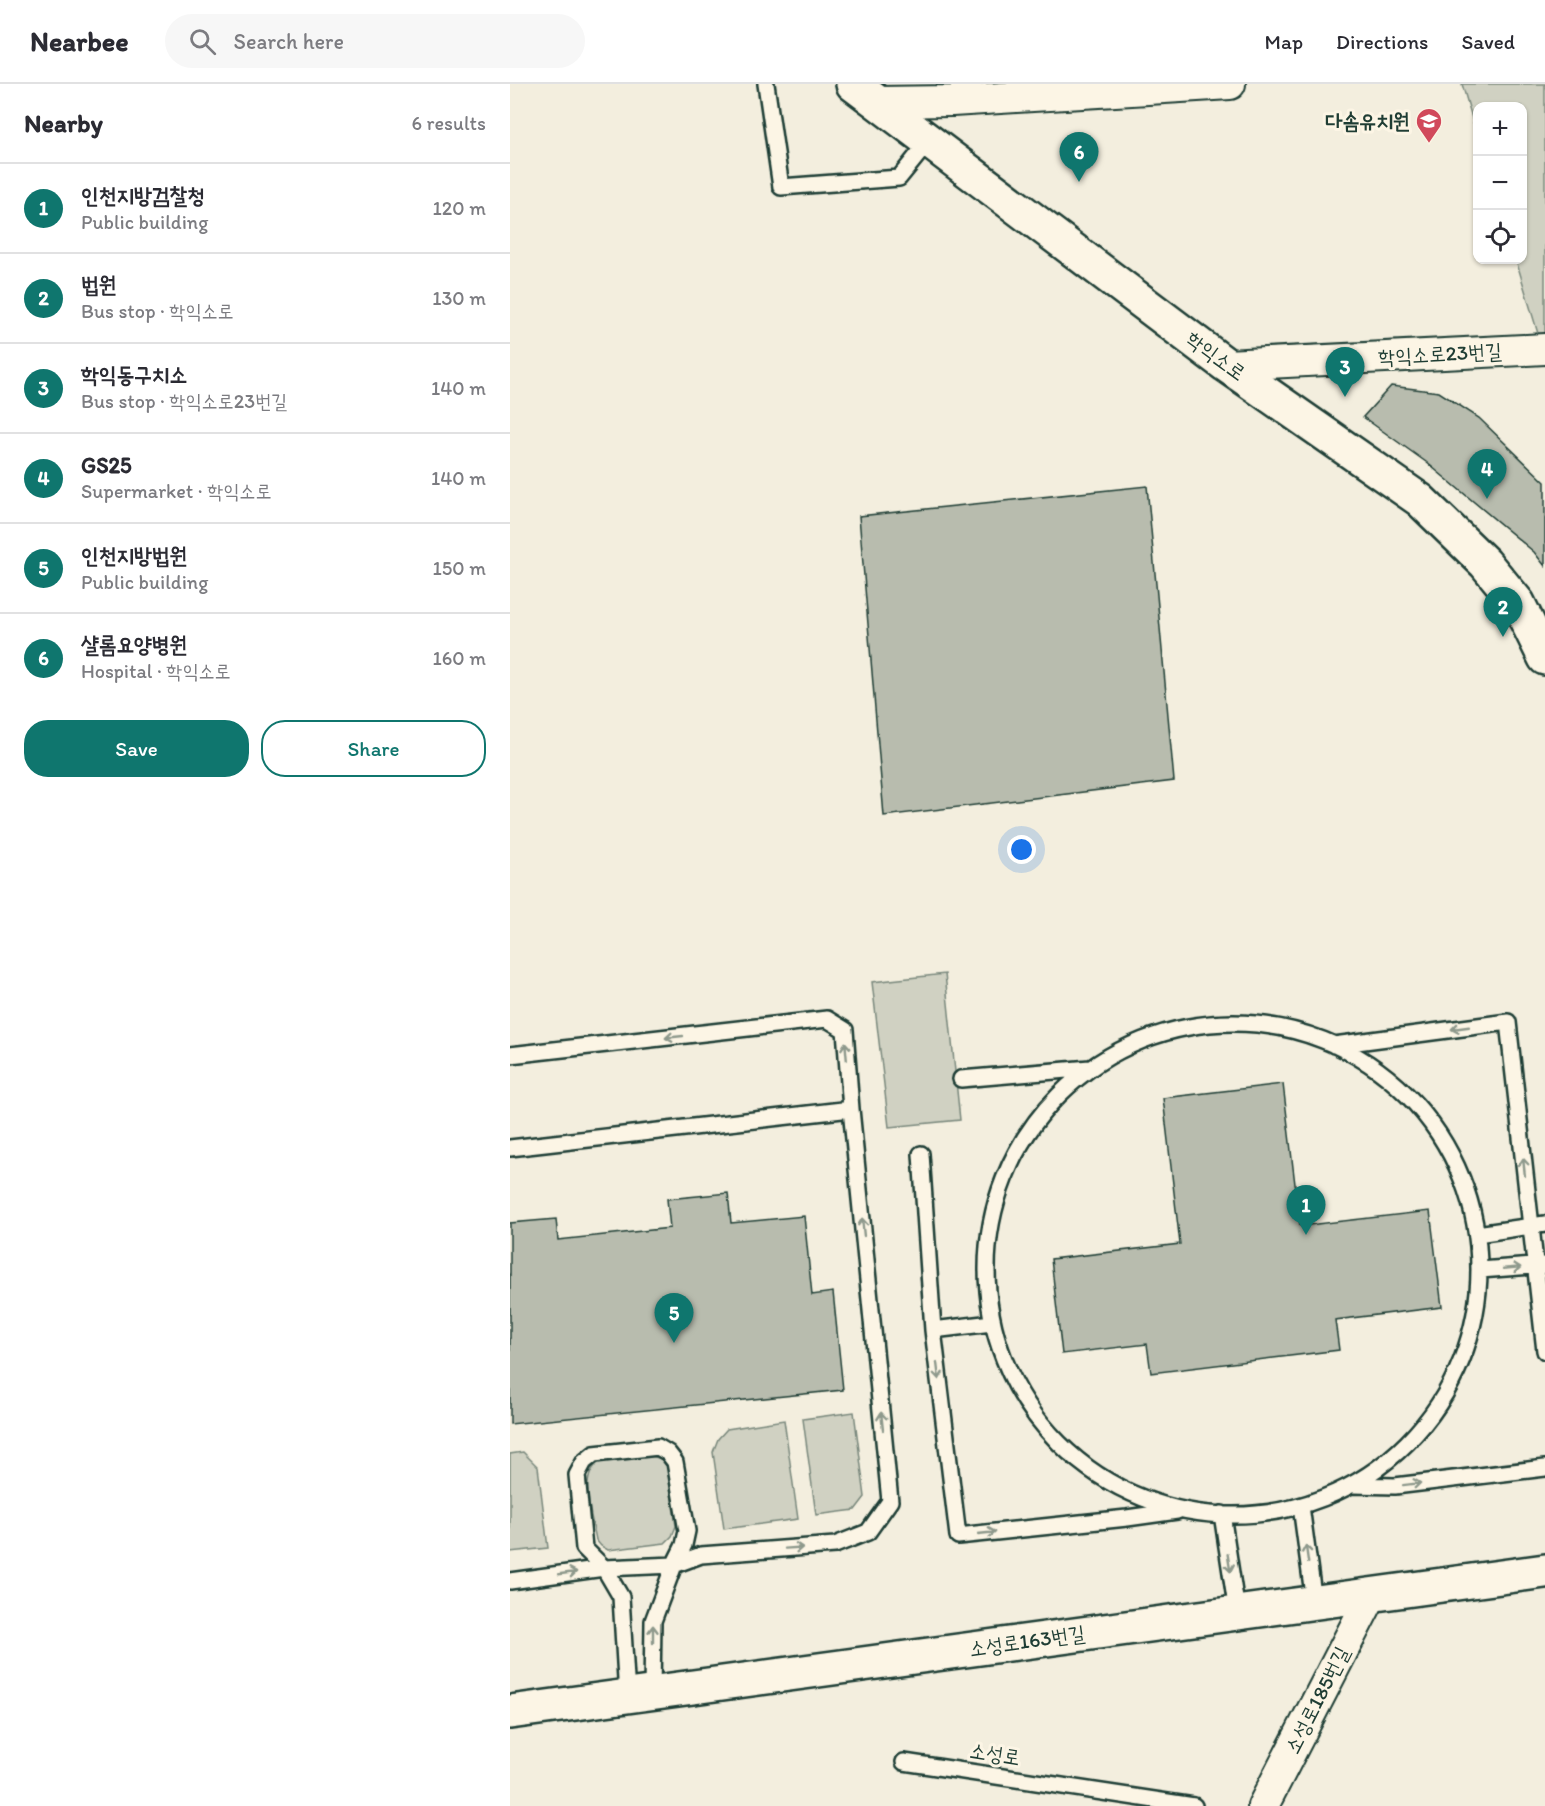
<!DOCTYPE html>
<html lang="en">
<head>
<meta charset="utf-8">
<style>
  :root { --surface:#fff; --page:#f7f7f7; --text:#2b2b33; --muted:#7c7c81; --line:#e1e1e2; --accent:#0f766e }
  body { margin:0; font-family:Itim,"Poor Story",sans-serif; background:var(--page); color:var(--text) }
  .controls { position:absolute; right:18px; top:18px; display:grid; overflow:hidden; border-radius:12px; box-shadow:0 2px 4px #0004 }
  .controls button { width:54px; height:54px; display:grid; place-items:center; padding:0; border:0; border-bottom:2px solid var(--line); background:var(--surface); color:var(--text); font:30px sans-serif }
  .you { position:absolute; left:512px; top:766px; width:21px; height:21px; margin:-15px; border:4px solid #fff; border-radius:50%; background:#1a73e8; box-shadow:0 0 0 9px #1a73e833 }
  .badge { display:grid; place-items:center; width:39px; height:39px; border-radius:50%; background:var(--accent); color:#fff; font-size:20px; font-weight:700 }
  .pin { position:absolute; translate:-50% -50px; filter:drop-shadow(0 2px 3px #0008) }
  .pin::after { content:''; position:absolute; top:32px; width:21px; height:18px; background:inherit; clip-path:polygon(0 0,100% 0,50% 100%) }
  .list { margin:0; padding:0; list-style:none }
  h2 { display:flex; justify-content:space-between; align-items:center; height:78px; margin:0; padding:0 24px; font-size:26px }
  h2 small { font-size:20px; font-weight:400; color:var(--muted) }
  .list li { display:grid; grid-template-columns:39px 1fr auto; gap:18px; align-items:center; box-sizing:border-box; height:90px; padding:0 24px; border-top:2px solid var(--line) }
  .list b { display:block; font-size:22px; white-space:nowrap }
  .list p { margin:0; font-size:20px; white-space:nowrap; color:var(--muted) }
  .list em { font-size:20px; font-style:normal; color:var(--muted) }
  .actions { display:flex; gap:12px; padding:18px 24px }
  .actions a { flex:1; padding:14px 0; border:2px solid var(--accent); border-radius:24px; text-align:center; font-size:21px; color:var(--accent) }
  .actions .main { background:var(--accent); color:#fff }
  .icon { flex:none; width:33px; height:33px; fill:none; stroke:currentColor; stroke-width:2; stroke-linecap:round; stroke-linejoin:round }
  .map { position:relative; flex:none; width:1035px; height:1722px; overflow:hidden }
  header { display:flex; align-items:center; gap:36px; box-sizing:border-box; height:84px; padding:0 30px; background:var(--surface); border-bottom:2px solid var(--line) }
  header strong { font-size:28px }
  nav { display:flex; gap:33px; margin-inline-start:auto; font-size:21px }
  .search { width:420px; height:54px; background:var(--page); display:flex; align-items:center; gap:15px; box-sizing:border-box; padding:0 21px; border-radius:33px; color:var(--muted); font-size:22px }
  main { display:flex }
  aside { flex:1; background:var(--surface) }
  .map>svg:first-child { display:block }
</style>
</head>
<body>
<header>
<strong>Nearbee</strong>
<div class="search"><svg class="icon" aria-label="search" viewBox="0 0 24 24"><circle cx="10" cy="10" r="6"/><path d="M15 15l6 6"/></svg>Search here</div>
<nav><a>Map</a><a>Directions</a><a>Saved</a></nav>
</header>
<main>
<aside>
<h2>Nearby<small>6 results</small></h2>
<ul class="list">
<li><span class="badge">1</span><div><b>인천지방검찰청</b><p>Public building</p></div><em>120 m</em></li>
<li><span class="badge">2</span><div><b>법원</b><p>Bus stop · 학익소로</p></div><em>130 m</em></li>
<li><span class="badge">3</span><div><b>학익동구치소</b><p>Bus stop · 학익소로23번길</p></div><em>140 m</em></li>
<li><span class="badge">4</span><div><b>GS25</b><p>Supermarket · 학익소로</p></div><em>140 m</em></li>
<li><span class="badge">5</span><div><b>인천지방법원</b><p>Public building</p></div><em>150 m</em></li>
<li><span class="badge">6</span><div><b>샬롬요양병원</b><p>Hospital · 학익소로</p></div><em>160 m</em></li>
</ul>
<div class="actions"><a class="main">Save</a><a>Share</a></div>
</aside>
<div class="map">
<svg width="1035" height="1722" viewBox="0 0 1035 1722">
  <rect width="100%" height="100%" fill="#f3eede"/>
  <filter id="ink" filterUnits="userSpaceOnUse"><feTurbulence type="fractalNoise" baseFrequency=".0167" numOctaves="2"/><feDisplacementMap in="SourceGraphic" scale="12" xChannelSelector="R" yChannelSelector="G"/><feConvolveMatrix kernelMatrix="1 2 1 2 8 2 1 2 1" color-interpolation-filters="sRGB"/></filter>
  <g filter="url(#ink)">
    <path fill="#d0d1c2" stroke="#78877b" stroke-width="1.5" d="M952 0H1035V252L1029 253 1006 176H1012V22H968L967 51Z
      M435 890 450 1036 379 1043 362 898Z
      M344 1328 355 1413 345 1426 306 1431 293 1335Z
      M274 1336 288 1435 214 1445 203 1368 208 1355 217 1345Z
      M13 1368 28 1383 38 1464 0 1468V1370Z
      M142 1372 151 1375 157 1382 166 1442 162 1452 155 1459 98 1466 91 1462 86 1456C82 1433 67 1390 91 1377 98 1373 132 1373 142 1372Z"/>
    <path fill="#b8bcae" stroke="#1f3d34" stroke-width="1.5" d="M881 302 929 308 969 334 1035 398V482L1024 468 916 378 853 333Z
      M637 402 664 697 374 732 349 432Z
      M773 1000 790 1142 920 1127 932 1223 825 1236 829 1266 641 1289 637 1260 552 1270 541 1175 670 1160 653 1014Z
      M218 1109 221 1139 294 1132 302 1211 323 1208 333 1306 0 1340V1139L46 1135 48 1156 160 1144 157 1115Z"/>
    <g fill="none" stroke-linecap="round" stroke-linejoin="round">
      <g stroke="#1f3d34" stroke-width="20">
        <path id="lane" d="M256 0 271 103 389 94 419 57
          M477 1185a246 246 0 1 1 492 0a246 246 0 1 1-492 0Z
          M824 961 998 938 1035 1267
          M0 971 317 935 335 946 341 1025
          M451 995 580 984
          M0 1064 341 1025 380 1417 358 1448 325 1461 191 1471 164 1481 143 1537 142 1608
          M411 1070 423 1246
          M967 1150 1035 1140
          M970 1186 1035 1181
          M482 1239 423 1246 448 1452 617 1434 667 1427
          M148 1363 158 1369 165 1378 177 1447 174 1461 164 1481 94 1484 74 1464 67 1391 74 1378 84 1370Z
          M843 1401 885 1402 1035 1384
          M791 1422 804 1518
          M712 1430 727 1528
          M0 1497 94 1484 111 1513 117 1612
          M394 1678 684 1722"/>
      </g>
      <g stroke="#1f3d34" stroke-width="34">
        <path id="street" d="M367 18 442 17 720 0
          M716 281 1035 265
          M753 1722 862 1510"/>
      </g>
      <g stroke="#1f3d34" stroke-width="38">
        <path id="secondary" d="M343 0 716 281 910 416 975 479 1008 519 1035 574
          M0 1628 1035 1487"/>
      </g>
      <use href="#lane" stroke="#fcf5e5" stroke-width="15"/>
      <use href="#street" stroke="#fcf5e5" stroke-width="30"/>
      <use href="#secondary" stroke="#fcf5e5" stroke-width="33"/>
    </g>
    <defs><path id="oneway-shaft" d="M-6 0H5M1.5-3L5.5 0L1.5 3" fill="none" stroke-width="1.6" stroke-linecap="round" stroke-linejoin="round" transform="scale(1.5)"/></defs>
    <g stroke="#8e998c">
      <use href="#oneway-shaft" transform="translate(950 944) rotate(172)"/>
      <use href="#oneway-shaft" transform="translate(164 953) rotate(174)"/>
      <use href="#oneway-shaft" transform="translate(336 967) rotate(-95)"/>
      <use href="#oneway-shaft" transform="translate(1014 1083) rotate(-96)"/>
      <use href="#oneway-shaft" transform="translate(353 1143) rotate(-96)"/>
      <use href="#oneway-shaft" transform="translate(1002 1184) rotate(-5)"/>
      <use href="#oneway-shaft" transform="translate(428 1287) rotate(83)"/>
      <use href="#oneway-shaft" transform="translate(372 1337) rotate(-96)"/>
      <use href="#oneway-shaft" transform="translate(902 1400) rotate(-7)"/>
      <use href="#oneway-shaft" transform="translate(477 1449) rotate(-6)"/>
      <use href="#oneway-shaft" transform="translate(284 1464) rotate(-4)"/>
      <use href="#oneway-shaft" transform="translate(797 1470) rotate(-98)"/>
      <use href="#oneway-shaft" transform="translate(719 1479) rotate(81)"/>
      <use href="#oneway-shaft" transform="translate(58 1489) rotate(-8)"/>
      <use href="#oneway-shaft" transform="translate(143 1550) rotate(-90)"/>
    </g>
  </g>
  <defs>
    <g id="school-pin" transform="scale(1.35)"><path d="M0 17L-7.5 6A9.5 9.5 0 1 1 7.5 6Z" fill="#d1495b" stroke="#fcf5e5"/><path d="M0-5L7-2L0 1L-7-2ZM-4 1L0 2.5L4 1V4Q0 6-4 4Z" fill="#fff"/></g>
  </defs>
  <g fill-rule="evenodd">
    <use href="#school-pin" x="919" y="37"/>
  </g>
  <g text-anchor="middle" stroke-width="6" stroke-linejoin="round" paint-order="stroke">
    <g font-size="21" font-weight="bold" fill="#1f3d34" stroke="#fcf5e5" text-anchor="end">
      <text x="900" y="44">다솜유치원</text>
    </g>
    <g font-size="21" fill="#1f3d34" stroke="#fcf5e5">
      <text transform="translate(930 270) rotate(-3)" y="7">학익소로23번길</text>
      <text transform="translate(706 272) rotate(36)" y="7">학익소로</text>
      <text transform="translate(517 1557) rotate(-8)" y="7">소성로163번길</text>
      <text transform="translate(807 1616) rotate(-63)" y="7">소성로185번길</text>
      <text transform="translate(485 1670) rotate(9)" y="7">소성로</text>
    </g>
  </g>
</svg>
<div class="controls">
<button>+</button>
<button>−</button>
<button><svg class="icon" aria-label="locate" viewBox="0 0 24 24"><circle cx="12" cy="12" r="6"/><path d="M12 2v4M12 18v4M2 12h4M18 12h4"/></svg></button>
</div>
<div class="you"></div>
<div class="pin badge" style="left:796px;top:1151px">1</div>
<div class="pin badge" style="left:993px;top:553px">2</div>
<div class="pin badge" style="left:835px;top:313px">3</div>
<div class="pin badge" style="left:977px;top:415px">4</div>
<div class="pin badge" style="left:164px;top:1259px">5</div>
<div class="pin badge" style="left:569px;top:98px">6</div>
</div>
</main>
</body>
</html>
